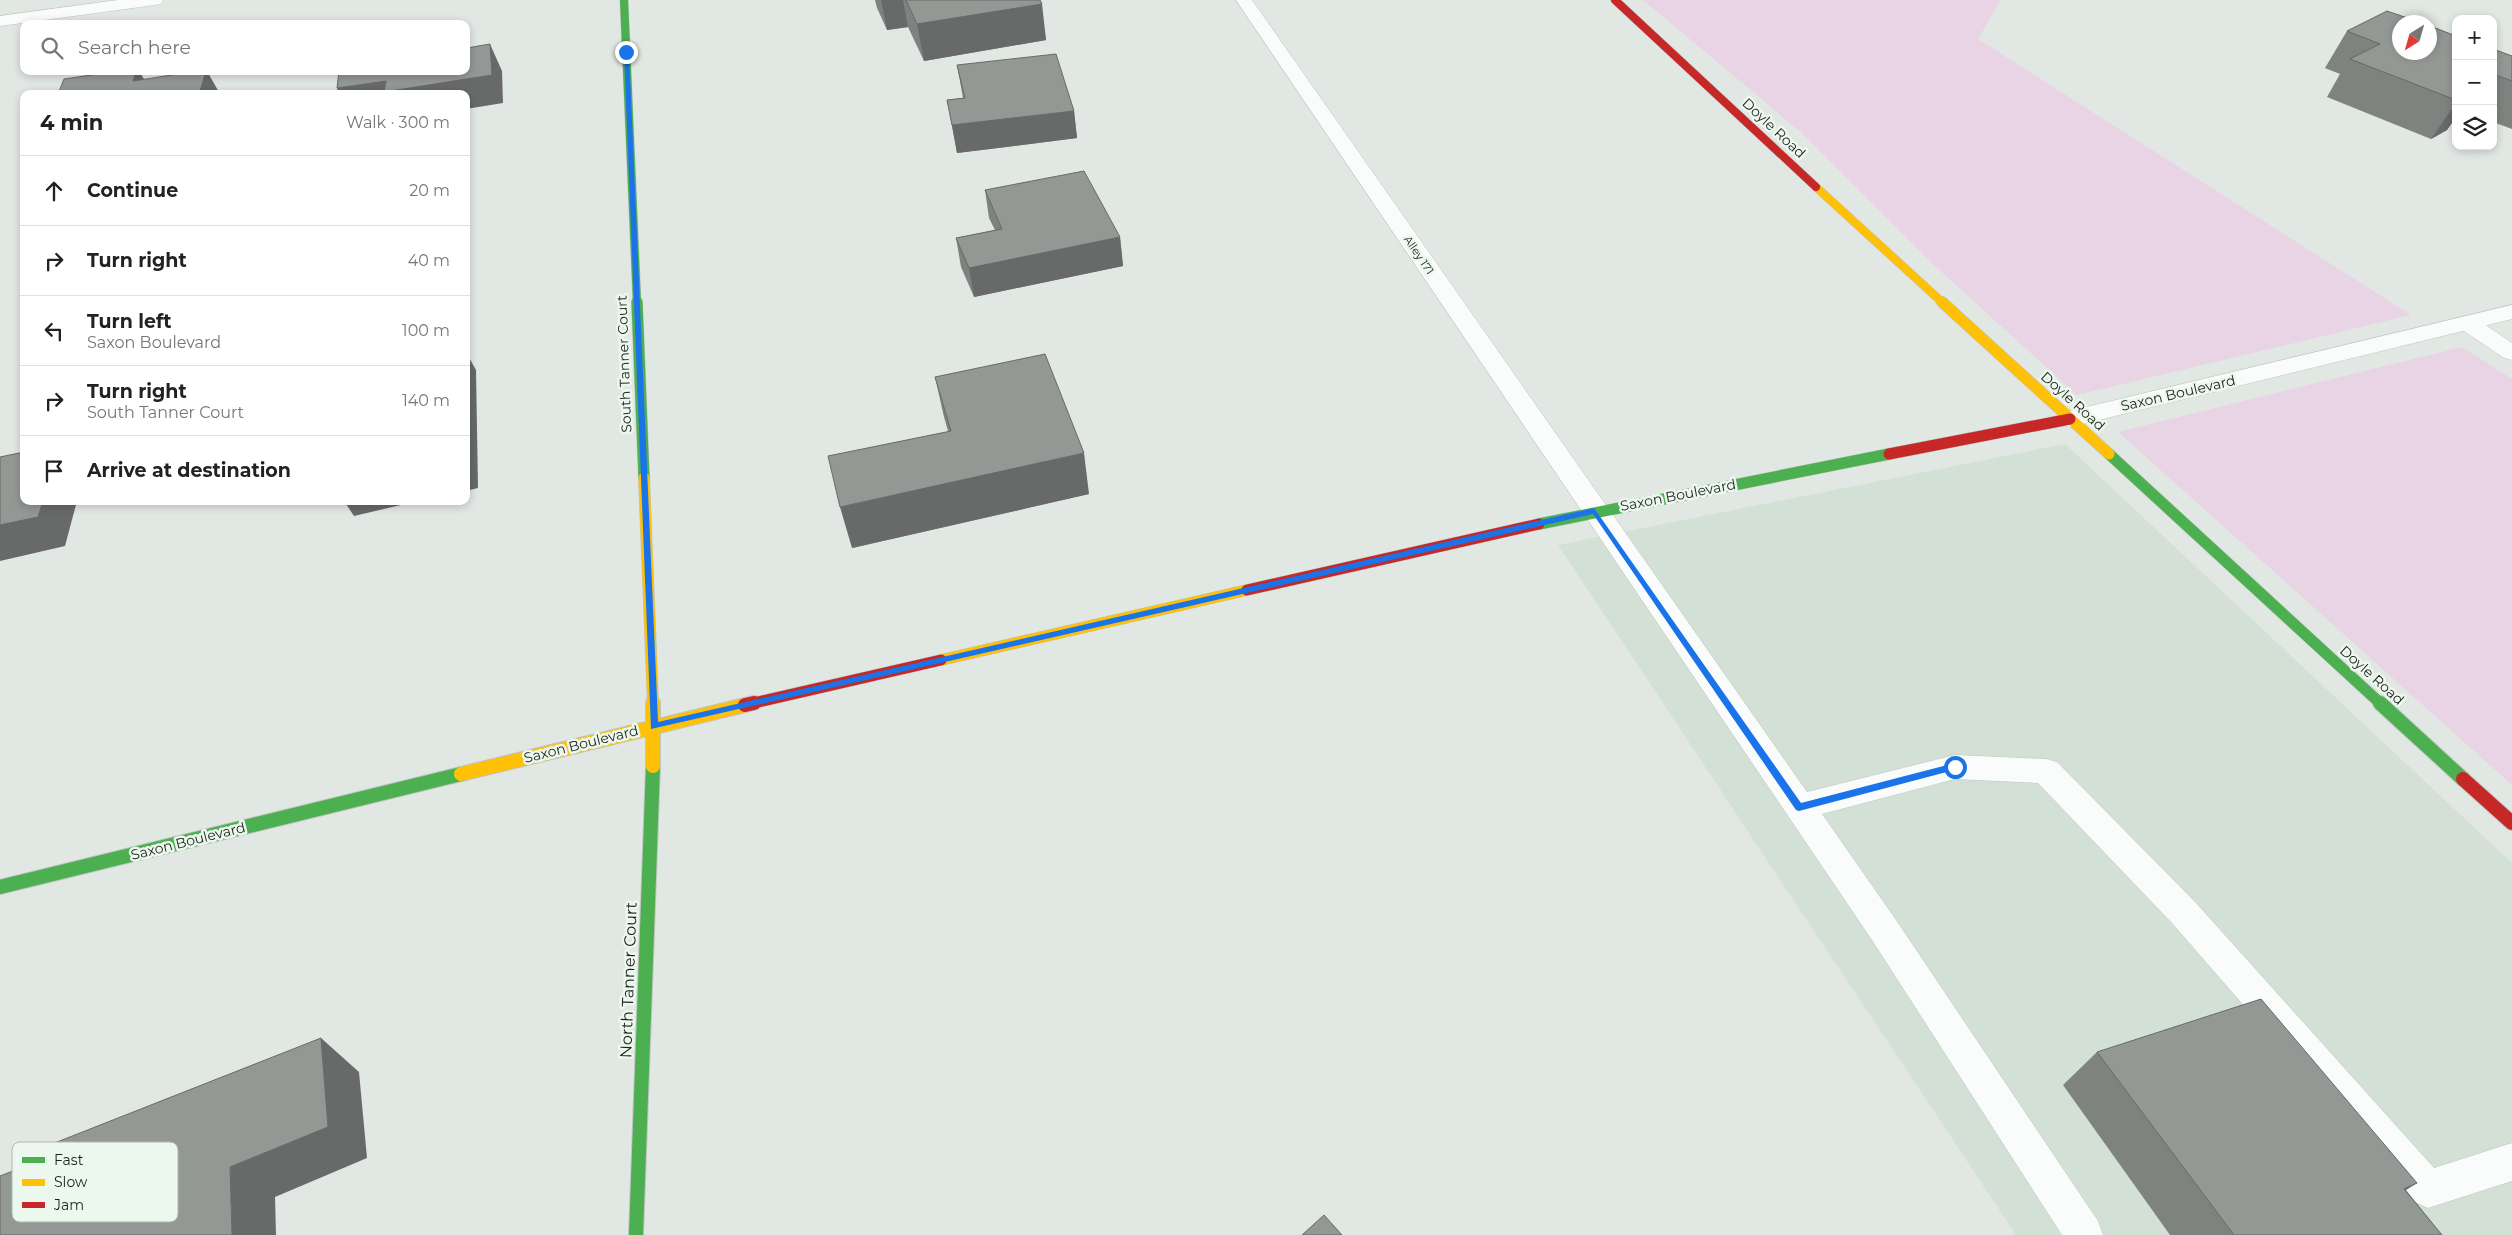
<!DOCTYPE html>
<html lang="en">
<head>
<meta charset="utf-8">
<style>
  :root { --surface:#fff; --page:#f6f6f6; --text:#222; --muted:#767676; --line:#e0e0e0 }
  body { margin:0; font-family:Montserrat,sans-serif; background:var(--page); color:var(--text) }
  .controls { position:absolute; right:15px; top:15px; display:grid; overflow:hidden; border-radius:10px; box-shadow:0 2px 8px #0003 }
  .controls button { width:45px; height:45px; display:grid; place-items:center; padding:0; border:0; border-bottom:1px solid var(--line); background:var(--surface); color:var(--text); font:25px sans-serif }
  .compass { position:absolute; left:2392px; top:15px; width:45px; height:45px; border-radius:50%; background:var(--surface); box-shadow:0 2px 8px #0003; rotate:217deg }
  .stop { position:absolute; width:15px; height:15px; margin:-11px; border:4px solid #1a73e8; border-radius:50%; background:#fff }
  .stop.end { background:#1a73e8; border-color:#fff; box-shadow:0 1px 5px #0008 }
  .list { margin:0; padding:0; list-style:none }
  h2 { display:flex; justify-content:space-between; align-items:center; height:65px; margin:0; padding:0 20px; font-size:21px }
  h2 small { font-size:16px; font-weight:400; color:var(--muted) }
  .list li { display:grid; grid-template-columns:32px 1fr auto; gap:15px; align-items:center; box-sizing:border-box; height:70px; padding:0 20px; border-top:1px solid var(--line) }
  .list b { display:block; font-size:19px; white-space:nowrap }
  .list p { margin:0; font-size:16px; white-space:nowrap; color:var(--muted) }
  .list em { font-size:16px; font-style:normal; color:var(--muted) }
  .icon { flex:none; width:28px; height:28px; fill:none; stroke:currentColor; stroke-width:2; stroke-linecap:round; stroke-linejoin:round }
  .map { position:relative; flex:none; width:2512px; height:1235px; overflow:hidden }
  .search { position:absolute; background:var(--surface); box-shadow:0 2px 8px #0003; left:20px; top:20px; width:450px; height:55px; display:flex; align-items:center; gap:12px; box-sizing:border-box; padding:0 18px; border-radius:10px; color:var(--muted); font-size:19px }
  .panel { position:absolute; background:var(--surface); box-shadow:0 2px 8px #0003; left:20px; top:90px; width:450px; height:415px; border-radius:10px }
  .map>svg:first-child { display:block }
</style>
</head>
<body>
<div class="map">
<svg width="2512" height="1235" viewBox="0 0 2512 1235">
  <rect width="100%" height="100%" fill="#e1e7e2"/>
  <path fill="#d3e0d5" d="M2065 444 2512 863V1235H2016L1558 545Z"/>
  <path fill="#e9d4e5" d="M1643 0H2001L1978 39 2411 315 2077 395 1937 268 1802 133Z
    M2462 347 2512 379V785L2118 432Z"/>
  <g fill="none" stroke-linecap="round" stroke-linejoin="round">
    <g stroke="#c0c5c1" stroke-width="1">
      <path id="lane" d="M1236 0H1252L1807 792 1955 755 2046 759 2057 762 2196 903 2434 1168 2512 1143V1181L2428 1208 2415 1202 2172 923 2038 783 1955 779 1822 814 1896 920 2098 1221 2103 1235H2062L1872 940Z
        M2469 317 2477 319 2512 343V360L2504 358 2461 329 2458 324 2461 319Z"/>
    </g>
    <g stroke="#c0c5c1" stroke-width="1">
      <path id="street" d="M118 0H163L161 4 155 5 0 26V16Z
        M2512 305V319L2070 427 2062 424 2058 419 2062 414 2070 411Z"/>
    </g>
    <g stroke="#c0c5c1" stroke-width="9">
      <path id="fast-far2" d="M624 0 637 303"/>
    </g>
    <g stroke="#c0c5c1" stroke-width="12">
      <path id="fast-far1" d="M637 302 644 478
        M2109 454 2381 704
        M1539 524 1889 454"/>
    </g>
    <g stroke="#c0c5c1" stroke-width="16">
      <path id="fast" d="M2380 703 2463 779
        M0 887 461 774
        M636 1235 653 766"/>
    </g>
    <g stroke="#c0c5c1" stroke-width="9">
      <path id="slow-far2" d="M1816 187 1943 303"/>
    </g>
    <g stroke="#c0c5c1" stroke-width="12">
      <path id="slow-far1" d="M1942 302 2109 454
        M644 478 653 704
        M941 660 1247 590"/>
    </g>
    <g stroke="#c0c5c1" stroke-width="16">
      <path id="slow" d="M653 766V703
        M461 774 745 705"/>
    </g>
    <g stroke="#c0c5c1" stroke-width="9">
      <path id="jam-far2" d="M1615 0 1816 187"/>
    </g>
    <g stroke="#c0c5c1" stroke-width="12">
      <path id="jam-far1" d="M1889 454 2070 419
        M1247 590 1539 524
        M749 704 941 660"/>
    </g>
    <g stroke="#c0c5c1" stroke-width="16">
      <path id="jam" d="M745 705 754 703
        M2463 779 2512 823"/>
    </g>
    <use href="#lane" fill="#fafbfb" fill-rule="evenodd"/>
    <use href="#street" fill="#fafbfb" fill-rule="evenodd"/>
    <use href="#fast-far2" stroke="#4caf50" stroke-width="8"/>
    <use href="#fast-far1" stroke="#4caf50" stroke-width="11"/>
    <use href="#fast" stroke="#4caf50" stroke-width="14"/>
    <use href="#slow-far2" stroke="#ffc107" stroke-width="8"/>
    <use href="#slow-far1" stroke="#ffc107" stroke-width="11"/>
    <use href="#slow" stroke="#ffc107" stroke-width="14"/>
    <use href="#jam-far2" stroke="#c62828" stroke-width="8"/>
    <use href="#jam-far1" stroke="#c62828" stroke-width="11"/>
    <use href="#jam" stroke="#c62828" stroke-width="14"/>
  </g>
  <path fill="#7e837f" d="M875 0H1040L1046 40 924 61 908 27 887 30 877 8Z
    M2347 31 2456 36V117L2447 130 2431 139 2327 97 2340 74 2325 68Z
    M2493 49 2512 56V129L2493 122Z
    M957 65 1074 111 1077 138 957 153 947 100 963 98Z
    M985 190 1120 237 1123 266 974 297 961 267 956 238 995 230 989 218Z
    M935 377 1089 494 852 548 948 431 944 417Z
    M2097 1052 2417 1183 2406 1190 2442 1235H2170L2063 1085Z"/>
  <path fill="#676a68" d="M881 0H903L908 27 887 30Z
    M1042 4 1046 40 924 61 917 24Z
    M490 44 502 71 503 103 466 109V94H339L337 88 386 81Z
    M136 71H139L153 94 133 81Z
    M206 71H207L220 94H199Z
    M2456 103V117L2447 130 2431 139Z
    M1074 111 1077 138 957 153 952 125Z
    M1120 237 1123 266 974 297 969 268Z
    M466 352 476 370 478 488 466 491Z
    M1084 453 1089 494 852 548 840 507Z
    M43 501H77L65 546 0 561V525Z
    M344 501H418L354 516Z
    M321 1038 359 1072 367 1158 275 1197 276 1235H232L230 1167Z
    M2417 1183 2367 1213 2404 1189Z"/>
  <path fill="#939894" stroke="#676a68" d="M906 0H1040L1042 4 917 24Z
    M2387 11 2419 22H2400V52H2430V26L2456 36V100L2350 59 2380 44 2347 31Z
    M467 40V48L490 44 492 75 384 92 386 81 337 88 339 71H466V41Z
    M2493 49 2512 56V81L2493 74Z
    M1056 54 1074 111 952 125 947 100 965 98 957 65Z
    M119 71H136L133 81 198 71H206L199 94H58L64 79Z
    M1084 171 1120 237 969 268 956 238 1002 229 985 190Z
    M1045 354 1084 453 840 507 828 456 951 431 935 377Z
    M24 452V501H43L38 517 0 525V457Z
    M2261 999 2417 1183 2404 1189 2442 1235H2234L2097 1052Z
    M321 1038 328 1127 230 1167 232 1235H0V1176L51 1156 52 1144Z
    M1324 1215 1342 1235H1302Z"/>
  <path fill="#1a73e8" d="M626 50 629 52 658 722 1594 508 1801 803 1955 763 1958 764V769L1799 811 1796 810 1593 514 651 729 624 52Z"/>
  <g text-anchor="middle" stroke-width="5" stroke-linejoin="round" paint-order="stroke">
    <g font-size="11" fill="#1c211d" stroke="#ecf8ed">
      <text transform="translate(1419 255) rotate(56)" y="4">Alley 171</text>
    </g>
    <g font-size="14" fill="#1c211d" stroke="#ecf8ed">
      <text transform="translate(1774 128) rotate(43)" y="5">Doyle Road</text>
      <text transform="translate(624 364) rotate(-92)" y="5">South Tanner Court</text>
      <text transform="translate(2178 393) rotate(-13)" y="5">Saxon Boulevard</text>
      <text transform="translate(2073 401) rotate(42)" y="5">Doyle Road</text>
      <text transform="translate(1678 495) rotate(-11)" y="5">Saxon Boulevard</text>
      <text transform="translate(2372 675) rotate(42)" y="5">Doyle Road</text>
      <text transform="translate(581 744) rotate(-14)" y="5">Saxon Boulevard</text>
      <text transform="translate(188 841) rotate(-14)" y="5">Saxon Boulevard</text>
    </g>
    <g font-size="16" fill="#1c211d" stroke="#ecf8ed">
      <text transform="translate(628 980) rotate(-88)" y="6">North Tanner Court</text>
    </g>
  </g>
  <rect x="12" y="1142" width="166" height="80" rx="8" fill="#ecf8ed" stroke="#aeb8af" stroke-width="1"/>
  <rect x="22" y="1157" width="23" height="6" fill="#4caf50"/>
  <rect x="22" y="1179" width="23" height="7" fill="#ffc107"/>
  <rect x="22" y="1202" width="23" height="6" fill="#c62828"/>
  <g font-size="14" fill="#1c211d">
    <text x="54" y="1165">Fast</text>
    <text x="54" y="1187">Slow</text>
    <text x="54" y="1210">Jam</text>
  </g>
</svg>
<div class="controls">
<button>+</button>
<button>−</button>
<button><svg class="icon" aria-label="layers" viewBox="0 0 24 24"><path d="M12 4l9 5-9 5-9-5zM3 14l9 5 9-5"/></svg></button>
</div>
<svg class="compass" viewBox="-18 -18 36 36"><path d="M0-13l5 13h-10z" fill="#e53935"/><path d="M0 13l5-13h-10z" fill="#767676"/></svg>
<div class="stop" style="left:1955px;top:767px"></div>
<div class="stop end" style="left:626px;top:52px"></div>
<div class="search"><svg class="icon" aria-label="search" viewBox="0 0 24 24"><circle cx="10" cy="10" r="6"/><path d="M15 15l6 6"/></svg>Search here</div>
<section class="panel">
<h2>4 min<small>Walk · 300 m</small></h2>
<ul class="list">
<li><svg class="icon" aria-label="ahead" viewBox="0 0 24 24"><path d="M12 20V5M6 11l6-6 6 6"/></svg><div><b>Continue</b></div><em>20 m</em></li>
<li><svg class="icon" aria-label="right" viewBox="0 0 24 24"><path d="M7 20v-9h11M14 6l5 5-5 5"/></svg><div><b>Turn right</b></div><em>40 m</em></li>
<li><svg class="icon" aria-label="left" viewBox="0 0 24 24"><path d="M17 20v-9H6M10 6l-5 5 5 5"/></svg><div><b>Turn left</b><p>Saxon Boulevard</p></div><em>100 m</em></li>
<li><svg class="icon" aria-label="right" viewBox="0 0 24 24"><path d="M7 20v-9h11M14 6l5 5-5 5"/></svg><div><b>Turn right</b><p>South Tanner Court</p></div><em>140 m</em></li>
<li><svg class="icon" aria-label="arrive" viewBox="0 0 24 24"><path d="M6 21V4h12l-3 4 3 4H6"/></svg><div><b>Arrive at destination</b></div></li>
</ul>
</section>
</div>
</body>
</html>
